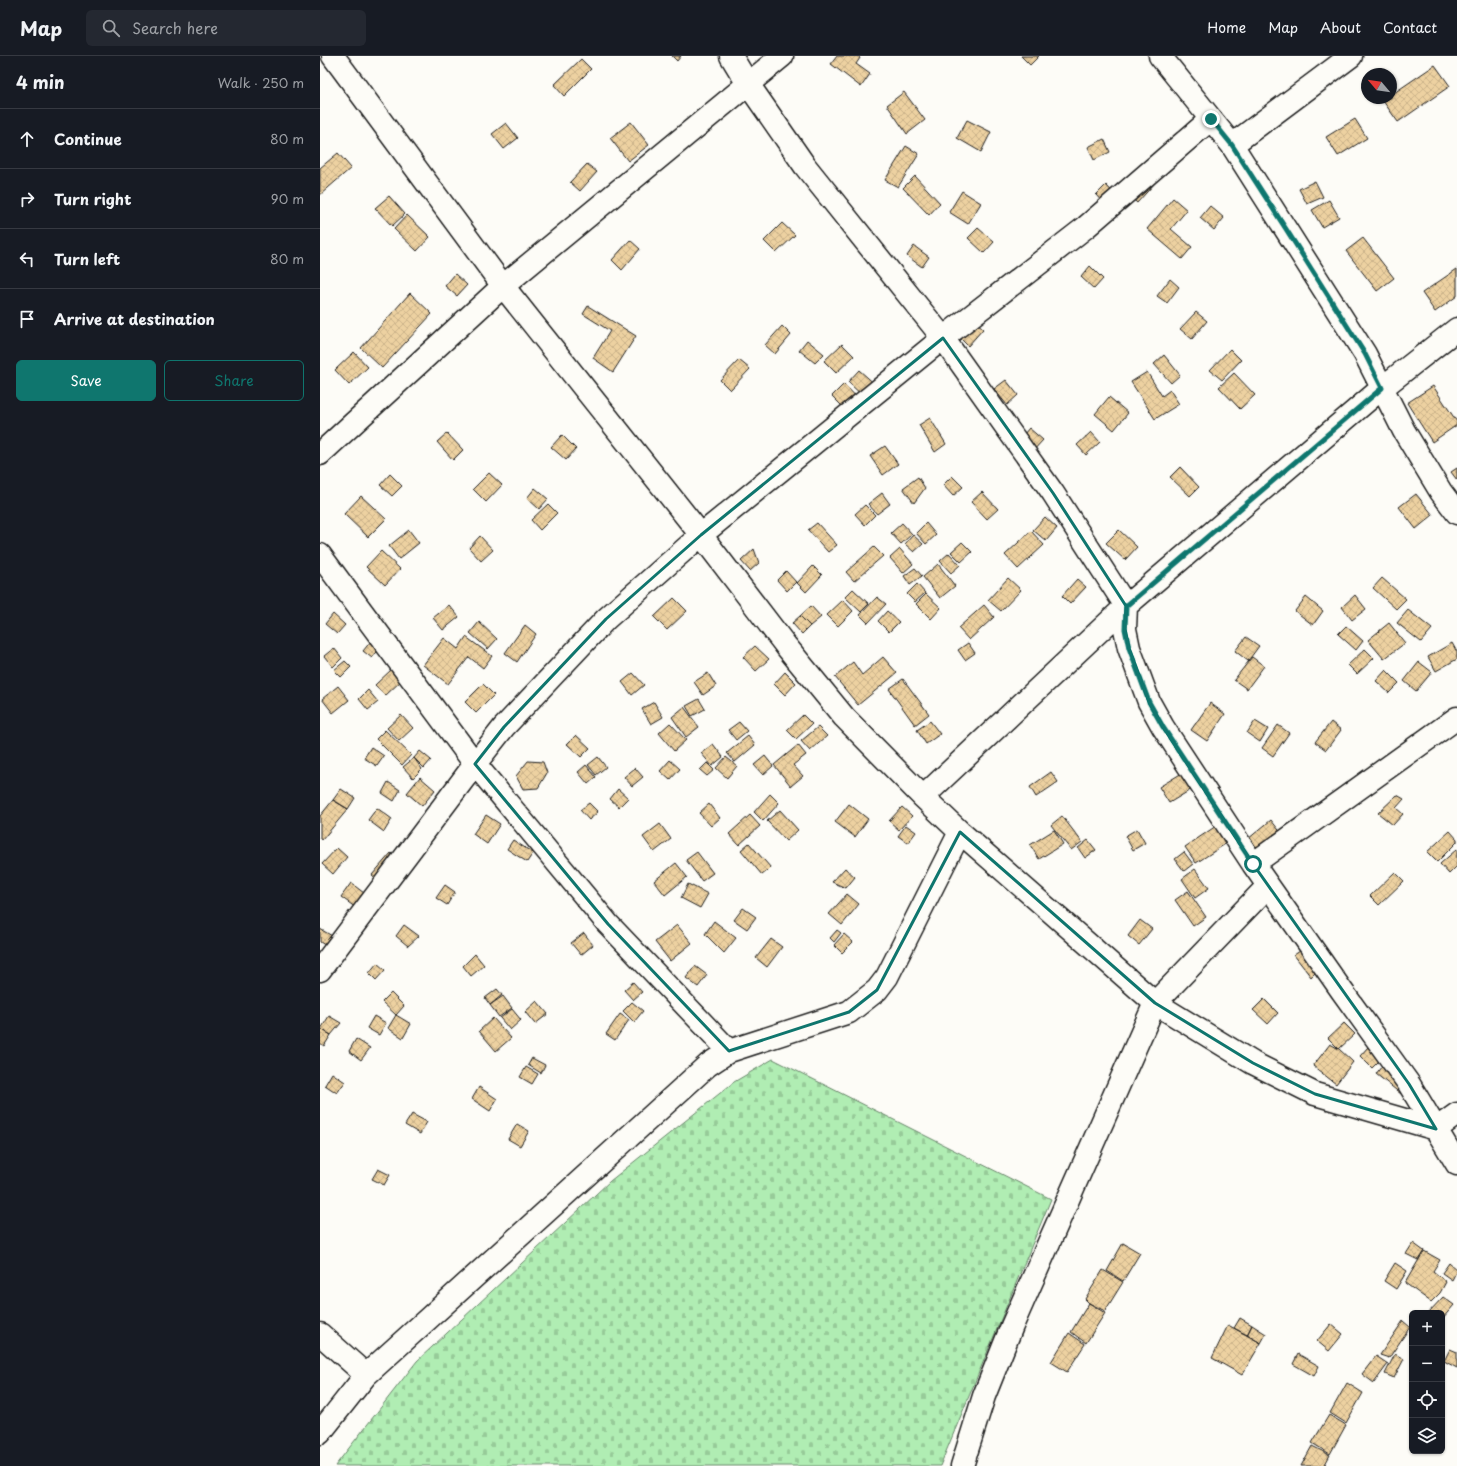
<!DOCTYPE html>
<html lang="en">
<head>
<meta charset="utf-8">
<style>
  :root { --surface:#171b24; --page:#242831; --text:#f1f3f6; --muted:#9ea1a6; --line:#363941; --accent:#0f766e }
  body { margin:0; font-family:"Playpen Sans",sans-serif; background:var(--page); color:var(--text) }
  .controls { position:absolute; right:12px; bottom:12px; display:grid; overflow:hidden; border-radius:6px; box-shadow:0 1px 3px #0004 }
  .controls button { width:36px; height:36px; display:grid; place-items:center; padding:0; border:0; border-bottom:1px solid var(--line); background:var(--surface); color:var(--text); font:20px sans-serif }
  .compass { position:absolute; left:1041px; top:12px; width:36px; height:36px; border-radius:50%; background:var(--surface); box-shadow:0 1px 3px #0004; rotate:299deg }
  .stop { position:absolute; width:12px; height:12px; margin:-9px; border:3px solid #0f766e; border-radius:50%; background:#fff }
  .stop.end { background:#0f766e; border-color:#fff; box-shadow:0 1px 4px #0008 }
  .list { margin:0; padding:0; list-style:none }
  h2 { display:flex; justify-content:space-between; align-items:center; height:52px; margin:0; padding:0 16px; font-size:17px }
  h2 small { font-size:13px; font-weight:400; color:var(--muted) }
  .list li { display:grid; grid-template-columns:26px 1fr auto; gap:12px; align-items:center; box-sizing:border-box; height:60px; padding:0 16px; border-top:1px solid var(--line) }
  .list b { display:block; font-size:15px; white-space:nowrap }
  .list em { font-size:13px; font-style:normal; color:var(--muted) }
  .actions { display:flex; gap:8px; padding:12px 16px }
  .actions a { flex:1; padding:9px 0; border:1px solid var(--accent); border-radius:6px; text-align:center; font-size:14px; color:var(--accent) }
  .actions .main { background:var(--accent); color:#fff }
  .icon { flex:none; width:22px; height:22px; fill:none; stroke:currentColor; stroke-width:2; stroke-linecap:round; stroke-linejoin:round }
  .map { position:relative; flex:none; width:1137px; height:1410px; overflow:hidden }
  header { display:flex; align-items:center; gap:24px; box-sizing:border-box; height:56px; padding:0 20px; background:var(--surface); border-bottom:1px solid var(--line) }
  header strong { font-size:19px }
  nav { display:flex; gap:22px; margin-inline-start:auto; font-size:14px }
  .search { width:280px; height:36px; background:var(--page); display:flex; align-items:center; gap:10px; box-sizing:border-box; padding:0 14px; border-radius:6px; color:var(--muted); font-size:15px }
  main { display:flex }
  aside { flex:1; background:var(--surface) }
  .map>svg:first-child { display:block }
</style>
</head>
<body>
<header>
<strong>Map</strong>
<div class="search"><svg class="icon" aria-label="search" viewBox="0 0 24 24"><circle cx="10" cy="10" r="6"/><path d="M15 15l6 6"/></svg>Search here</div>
<nav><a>Home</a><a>Map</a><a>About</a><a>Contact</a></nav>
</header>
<main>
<aside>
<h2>4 min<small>Walk · 250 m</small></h2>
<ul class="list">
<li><svg class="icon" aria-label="ahead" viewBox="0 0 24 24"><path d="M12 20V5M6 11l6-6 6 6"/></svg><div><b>Continue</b></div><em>80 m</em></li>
<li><svg class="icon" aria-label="right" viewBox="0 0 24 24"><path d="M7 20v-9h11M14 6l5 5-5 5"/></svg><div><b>Turn right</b></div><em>90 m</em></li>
<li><svg class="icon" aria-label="left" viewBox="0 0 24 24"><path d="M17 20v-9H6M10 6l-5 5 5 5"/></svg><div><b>Turn left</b></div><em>80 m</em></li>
<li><svg class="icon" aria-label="arrive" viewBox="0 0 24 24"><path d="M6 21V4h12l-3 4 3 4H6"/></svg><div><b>Arrive at destination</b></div></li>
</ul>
<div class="actions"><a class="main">Save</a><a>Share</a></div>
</aside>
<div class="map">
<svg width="1137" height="1410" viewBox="0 0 1137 1410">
  <defs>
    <pattern id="cemetery-stones" width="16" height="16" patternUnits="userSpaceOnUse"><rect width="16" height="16" fill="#b0edb3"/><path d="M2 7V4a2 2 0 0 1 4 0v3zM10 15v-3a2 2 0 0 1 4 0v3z" fill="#97cb99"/></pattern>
    <pattern id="building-cross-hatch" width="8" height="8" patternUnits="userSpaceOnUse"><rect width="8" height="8" fill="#edd1a1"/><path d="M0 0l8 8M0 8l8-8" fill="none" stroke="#cbb38a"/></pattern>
  </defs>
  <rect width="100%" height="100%" fill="#fdfcf7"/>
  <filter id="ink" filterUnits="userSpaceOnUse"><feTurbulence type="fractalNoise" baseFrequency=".025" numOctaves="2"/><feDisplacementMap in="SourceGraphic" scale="8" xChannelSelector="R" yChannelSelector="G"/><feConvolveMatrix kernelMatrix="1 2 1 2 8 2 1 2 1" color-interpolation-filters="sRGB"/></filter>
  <g filter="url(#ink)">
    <path fill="url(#cemetery-stones)" stroke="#668468" d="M453 1003 731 1143 620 1410H15L97 1305 290 1125 414 1026Z"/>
    <path fill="url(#building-cross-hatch)" stroke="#1c1c1c" d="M352 0H361L357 5Z
      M517 0H538L540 2 536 8 550 18 541 31 511 8Z
      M701 0H719L710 9Z
      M261 3 271 13 244 40 234 29Z
      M1115 9 1130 30 1078 66 1063 45 1067 42H1071V39Z
      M584 36 605 64 587 78 567 49Z
      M1035 63 1047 82 1018 100 1006 81Z
      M647 64 671 76 661 96 637 82Z
      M311 66 329 89 308 105 290 82Z
      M186 67 198 82 184 93 172 78Z
      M784 83 790 96 774 104 768 91Z
      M586 90 599 98 578 131 565 124Z
      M18 97 31 112 0 139V112Z
      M267 108 277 116 260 135 250 126Z
      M824 118 835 127 817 147 806 137Z
      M595 120 620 147 609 159 583 132Z
      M995 125 1003 141 987 148 979 133Z
      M786 129 802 146 791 156 776 139Z
      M642 135 661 147 648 168 629 156Z
      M69 140 85 158 72 170 55 152Z
      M853 142 867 154 851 173 872 191 862 203 827 173Z
      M1009 144 1019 161 1002 171 992 154Z
      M890 150 904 162 894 174 880 162Z
      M87 159 110 181 97 195 74 173Z
      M462 167 475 179 456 197 444 185Z
      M658 172 674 186 664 197 648 182Z
      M1043 182 1074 222 1057 235 1026 195Z
      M310 184 320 193 302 214 292 204Z
      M594 190 609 201 602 211 587 200Z
      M770 210 783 223 774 233 761 221Z
      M1137 213V240L1115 256 1102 237Z
      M135 218 147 229 137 240 125 230Z
      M850 223 859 231 847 247 837 240Z
      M90 237 112 258 62 312 41 292Z
      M268 250 316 280 293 316 273 302 290 275 263 258Z
      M876 256 887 265 872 283 860 273Z
      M655 266 663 273 648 290 640 282Z
      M462 270 471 279 455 298 445 289Z
      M487 284 504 298 495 307 479 294Z
      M522 288 534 300 516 317 504 305Z
      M910 293 921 304 902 324 890 314Z
      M34 296 48 311 29 329 15 314Z
      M844 299 860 319 851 327 834 308Z
      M419 304 430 313 410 334 400 324Z
      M539 314 557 330 546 343 528 326Z
      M827 316 842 340 850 334 859 348 835 363 811 326Z
      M914 317 935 339 920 353 899 331Z
      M686 324 698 339 687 349 674 333Z
      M524 328 543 348 532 360 512 340Z
      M1113 330 1137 366V369L1112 386 1087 347Z
      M789 341 808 357 794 374 775 358Z
      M610 362 626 388 615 396 599 369Z
      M709 372 723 384 712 396 699 384Z
      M771 376 780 386 766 399 757 389Z
      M127 377 143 394 133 404 117 386Z
      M242 379 256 393 246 404 231 391Z
      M565 390 578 408 563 419 550 400Z
      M860 411 879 431 870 440 850 421Z
      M1137 412V424L1131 416Z
      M169 417 182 429 166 446 153 433Z
      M70 418 82 430 72 440 60 429Z
      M632 420 643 431 633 440 623 429Z
      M598 421 605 432 594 447 583 432Z
      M215 432 228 443 219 453 207 442Z
      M662 436 678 453 667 463 651 446Z
      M562 437 570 448 557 458 548 448Z
      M1096 438 1113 459 1096 473 1079 451Z
      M41 440 66 463 48 481 24 458Z
      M228 448 237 457 220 474 211 464Z
      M545 449 555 459 545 469 535 458Z
      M725 461 737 472 726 485 713 474Z
      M497 467 517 489 508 496 488 474Z
      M582 467 592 478 581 488 571 477Z
      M606 467 616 479 606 488 596 477Z
      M89 474 99 487 79 503 69 490Z
      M799 474 817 491 805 504 786 487Z
      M711 475 724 489 698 513 685 499Z
      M593 479 603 488 594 496 585 488Z
      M160 480 173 494 161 505 149 492Z
      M642 486 652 496 641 506 631 496Z
      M554 491 563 500 534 525 526 516Z
      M434 493 439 507 430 515 421 505Z
      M580 493 593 508 583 517 570 502Z
      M61 495 80 513 65 529 46 511Z
      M629 497 640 509 631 517 620 505Z
      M618 508 635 530 620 542 603 521Z
      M493 510 502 519 486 536 477 527Z
      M595 512 602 520 590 529 584 520Z
      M466 515 476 526 467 535 457 524Z
      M688 522 701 534 681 555 668 544Z
      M1062 522 1086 543 1076 553 1053 532Z
      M757 523 766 531 750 548 742 540Z
      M597 528 605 537 595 546 587 538Z
      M533 533 549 548 541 556 525 541Z
      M606 538 621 552 611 563 596 548Z
      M1035 539 1046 553 1032 564 1022 551Z
      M557 541 566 548 548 567 540 559Z
      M986 541 1003 555 993 569 975 555Z
      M354 542 367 555 347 574 334 561Z
      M523 544 533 555 518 570 507 559Z
      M129 549 139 561 123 574 113 562Z
      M664 549 674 561 649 584 638 572Z
      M491 550 501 561 490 570 480 560Z
      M1088 554 1112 573 1101 586 1077 567Z
      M567 555 579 566 569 576 558 565Z
      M13 558 25 569 17 578 5 568Z
      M480 560 490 570 482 578 472 567Z
      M159 566 177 583 168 593 150 577Z
      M1069 567 1085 587 1064 603 1048 584Z
      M205 569 216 578 197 606 185 597Z
      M1026 570 1043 585 1036 594 1018 578Z
      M146 581 172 600 163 612 149 601 128 628 103 609 124 582 138 593Z
      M926 581 939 590 928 605 915 595Z
      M51 585 60 592 52 602 43 595Z
      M648 587 655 597 645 604 638 594Z
      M1132 587 1137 596V603L1116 615 1108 601Z
      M435 590 449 603 436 615 423 601Z
      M14 592 22 602 13 611 4 600Z
      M1045 593 1054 602 1037 618 1028 609Z
      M563 601 577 617 538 649 515 621 533 606 542 619Z
      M932 601 944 610 927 633 914 624Z
      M25 605 31 611 21 621 14 614Z
      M1099 606 1112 616 1096 635 1084 625Z
      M72 613 82 624 65 640 55 629Z
      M1066 614 1079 627 1069 637 1056 625Z
      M465 616 476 627 465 639 454 628Z
      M313 617 324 629 312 639 302 626Z
      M388 617 396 630 383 639 374 626Z
      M583 623 609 658 595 669 569 633Z
      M163 628 174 639 156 657 145 646Z
      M18 630 29 644 13 657 2 643Z
      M48 634 58 646 48 654 39 643Z
      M379 643 385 653 372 660 366 650Z
      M334 646 343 661 331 668 322 653Z
      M890 647 905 658 887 685 871 674Z
      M364 651 379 671 366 681 352 661Z
      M81 659 93 672 79 685 67 672Z
      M483 659 492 668 476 683 467 674Z
      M610 665 620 678 606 688 597 674Z
      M935 665 948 673 940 686 927 677Z
      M419 666 427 675 416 684 408 674Z
      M1011 666 1021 674 1006 694 995 686Z
      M350 667 366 684 354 695 339 677Z
      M958 669 969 677 953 700 942 692Z
      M498 671 507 680 490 695 481 685Z
      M65 674 91 699 82 709 56 683Z
      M256 679 270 692 261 701 247 688Z
      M428 680 435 689 415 706 407 697Z
      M393 688 403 701 392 710 381 697Z
      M478 689 486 699 473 709 483 720 471 730 454 709Z
      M51 691 64 700 57 710 44 702Z
      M100 695 111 704 104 712 94 702Z
      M445 700 453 710 443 719 434 709Z
      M278 701 286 711 276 719 268 709Z
      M406 701 417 710 407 722 396 712Z
      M94 702 102 713 93 722 83 711Z
      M350 704 360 713 350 724 340 715Z
      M208 705 223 706 227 717 218 732 203 733 196 720Z
      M387 707 394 714 387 720 380 714Z
      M266 709 276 721 268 728 258 716Z
      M315 712 323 721 312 730 304 721Z
      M867 714 877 730 849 747 839 731Z
      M731 716 738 726 716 741 710 731Z
      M100 721 115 734 102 750 87 737Z
      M68 726 80 734 74 745 62 737Z
      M21 733 35 742 28 753 13 744Z
      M298 733 308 742 299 751 290 743Z
      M450 738 459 747 443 765 434 756Z
      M1077 739 1084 743 1076 752 1083 758 1073 769 1058 757Z
      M13 744 28 753 2 784 0 781V760Z
      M269 747 278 756 269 764 260 754Z
      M389 748 400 762 391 770 379 757Z
      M529 748 548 763 535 781 515 766Z
      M582 751 592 760 579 774 569 765Z
      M57 752 72 763 64 776 48 764Z
      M460 754 478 774 466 785 447 765Z
      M166 759 180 768 167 788 153 778Z
      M430 759 440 770 419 789 409 778Z
      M742 760 762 786 751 794 731 769Z
      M951 764 966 783 944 802 928 783Z
      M340 768 351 783 334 796 323 781Z
      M899 768 910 785 876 807 865 791Z
      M586 769 596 776 588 787 578 780Z
      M817 773 825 787 813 794 805 780Z
      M734 774 743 788 719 803 710 789Z
      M1130 775 1137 783V786L1117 806 1107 796Z
      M193 784 213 797 207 806 187 793Z
      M768 784 776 794 765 802 758 792Z
      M429 787 451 812 442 819 421 794Z
      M17 792 27 801 13 818 2 808Z
      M1137 793V810L1129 818 1120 808Z
      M377 796 393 817 382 825 366 804Z
      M864 796 873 808 864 815 855 803Z
      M71 797 82 807 64 829 52 819Z
      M356 807 367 821 345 839 334 825Z
      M525 812 535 821 526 832 512 826Z
      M875 813 889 832 875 842 862 823Z
      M1075 816 1084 825 1059 849 1050 840Z
      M31 827 53 844 43 857 21 841Z
      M368 828 388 838 380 852 361 842Z
      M125 829 135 836 127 849 116 842Z
      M868 835 886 861 873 870 855 844Z
      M527 838 539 848 522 869 509 858Z
      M423 852 436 861 427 873 414 864Z
      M820 864 832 873 819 889 808 880Z
      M394 865 416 882 404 897 385 878Z
      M84 869 99 880 88 890 76 880Z
      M357 869 372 887 350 905 335 886Z
      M0 873 14 881 8 891 0 886Z
      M517 874 521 877 514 886 510 882Z
      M264 877 273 889 261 899 251 887Z
      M524 878 533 886 522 897 514 889Z
      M451 883 462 891 447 911 436 902Z
      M983 893 998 914 991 921 974 899Z
      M155 898 164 909 151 920 143 910Z
      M57 907 65 914 56 924 49 917Z
      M375 910 387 919 378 931 366 922Z
      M313 926 322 936 313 944 304 934Z
      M177 933 182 939 170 949 165 942Z
      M71 937 84 950 76 959 62 946Z
      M183 940 192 952 179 961 170 949Z
      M944 943 958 957 948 968 933 954Z
      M217 945 228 958 215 968 205 956Z
      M312 946 323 955 314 966 303 955Z
      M192 953 201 964 190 974 180 962Z
      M300 958 309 964 295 984 286 978Z
      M76 959 91 968 83 982 68 972Z
      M9 960 21 967 11 979 1 973Z
      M54 960 66 967 59 979 47 972Z
      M173 962 191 982 176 995 159 975Z
      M1024 967 1035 978 1019 993 1008 982Z
      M0 973H1L11 979 4 990 0 987Z
      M36 983 50 992 41 1004 29 995Z
      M1010 988 1019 993 1033 1006 1016 1028 993 1010Z
      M1048 991 1061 1003 1052 1012 1040 1000Z
      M212 1002 225 1009 221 1017 208 1009Z
      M1064 1007 1089 1028 1081 1038 1056 1018Z
      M206 1011 218 1018 212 1028 200 1021Z
      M12 1017 25 1026 17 1037 5 1029Z
      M159 1031 177 1043 170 1055 152 1043Z
      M92 1058 107 1066 100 1078 85 1069Z
      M197 1068 209 1075 200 1090 188 1083Z
      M58 1113 70 1119 64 1129 52 1123Z
      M803 1187 820 1197 803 1225 787 1215Z
      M1093 1187 1104 1195 1098 1204 1086 1198Z
      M1104 1195 1120 1204 1113 1215 1126 1226 1120 1237 1111 1246 1085 1227Z
      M1075 1207 1087 1215 1076 1233 1064 1225Z
      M1129 1207 1137 1214 1132 1224 1122 1217Z
      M783 1214 803 1226 785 1255 769 1247 765 1243Z
      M1123 1241 1134 1249 1122 1263V1257H1108Z
      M769 1247 785 1257 766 1287 751 1276Z
      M920 1262 932 1269 927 1279 914 1272Z
      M1083 1265 1090 1271 1069 1302 1060 1299Z
      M1011 1268 1023 1278 1009 1295 997 1285Z
      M908 1269 941 1287 922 1319 892 1302Z
      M932 1269 946 1278 941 1287 927 1279Z
      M749 1277 765 1288 747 1316 731 1306Z
      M1130 1293 1137 1296V1312L1124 1305Z
      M978 1298 999 1310 994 1320 973 1308Z
      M1075 1298 1084 1303 1074 1322 1065 1318Z
      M1056 1300 1068 1308 1054 1327 1042 1318Z
      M1027 1327 1043 1337 1026 1367 1010 1357Z
      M1009 1359 1026 1369 1010 1398 992 1387Z
      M992 1390 1010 1399 1004 1410H981Z"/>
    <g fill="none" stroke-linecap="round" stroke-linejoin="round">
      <g stroke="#1c1c1c" stroke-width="25">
        <path id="minor" d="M13 0 183 230 381 479 466 590 524 661 603 741 640 776 835 947 933 1007 995 1038 1116 1073 1137 1058
          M411 0 428 28 485 110 623 282 733 437 806 550 805 573 809 592 829 646 843 671 933 808 1022 935 1089 1028 1137 1108
          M840 0 912 89 1045 298 1084 375 1121 436 1137 457
          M912 89 1031 0
          M0 398 183 230 462 0
          M0 499 155 708 288 868 409 995
          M603 741 806 550 1062 332 1137 273
          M933 808 1137 662
          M0 914 155 708 184 671 286 563 381 479 623 282 766 171 891 63
          M0 1278 46 1319
          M0 1377 46 1319 388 1009 409 995 529 956 557 934 567 921 640 776
          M642 1410 664 1340 692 1270 835 947 948 830"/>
      </g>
      <use href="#minor" stroke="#fdfcf7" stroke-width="22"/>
    </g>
  </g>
  <g fill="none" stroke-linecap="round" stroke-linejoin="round" filter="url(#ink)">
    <path stroke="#0f766e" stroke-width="5" d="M891 63 912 89 966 173 1045 298 1062 332 806 550 805 573 809 592 829 646 843 671 933 808"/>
  </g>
  <path fill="none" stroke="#0f766e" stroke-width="3" stroke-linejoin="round" d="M623 282 733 437 806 550 805 573 809 592 829 646 843 671 933 808 1089 1028 1116 1073 995 1038 933 1007 835 947 640 776 557 934 529 956 409 995 288 868 155 708 184 671 286 563 381 479Z"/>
</svg>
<div class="controls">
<button>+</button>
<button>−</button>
<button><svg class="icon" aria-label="locate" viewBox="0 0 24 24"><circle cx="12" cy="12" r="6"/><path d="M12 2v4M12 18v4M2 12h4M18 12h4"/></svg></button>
<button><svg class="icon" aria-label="layers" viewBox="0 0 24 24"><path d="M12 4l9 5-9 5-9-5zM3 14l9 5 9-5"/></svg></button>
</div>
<svg class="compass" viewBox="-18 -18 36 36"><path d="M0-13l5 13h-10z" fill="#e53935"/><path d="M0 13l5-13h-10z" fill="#9ea1a6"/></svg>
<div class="stop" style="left:933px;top:808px"></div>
<div class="stop end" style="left:891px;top:63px"></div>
</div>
</main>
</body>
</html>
